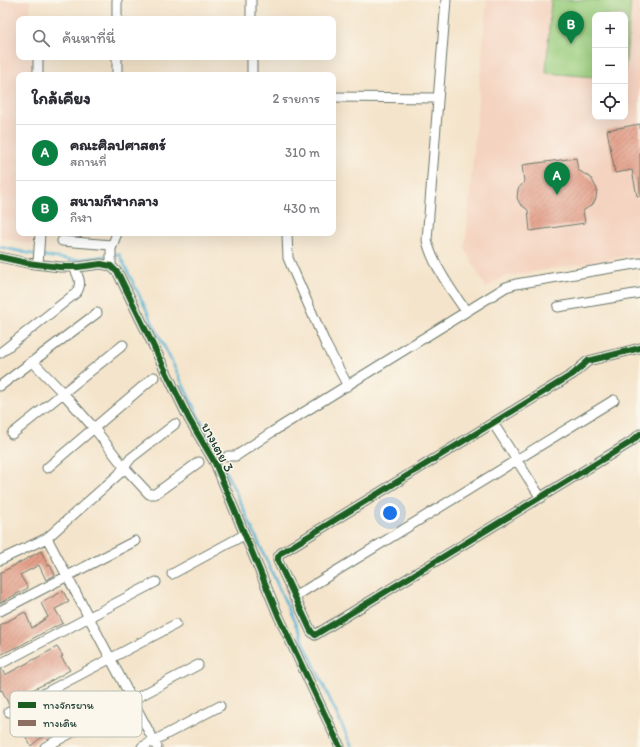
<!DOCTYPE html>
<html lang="th">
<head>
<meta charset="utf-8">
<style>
  :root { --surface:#fff; --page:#f7f7f7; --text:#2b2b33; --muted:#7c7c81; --line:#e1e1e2; --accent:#0b8043 }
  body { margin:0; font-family:Itim,"Playpen Sans Thai",sans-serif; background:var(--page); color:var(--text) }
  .controls { position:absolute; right:12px; top:12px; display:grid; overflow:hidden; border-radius:8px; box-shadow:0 4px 16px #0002 }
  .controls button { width:36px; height:36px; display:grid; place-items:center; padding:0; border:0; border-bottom:1px solid var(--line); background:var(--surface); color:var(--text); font:20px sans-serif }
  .you { position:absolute; left:390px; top:513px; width:14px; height:14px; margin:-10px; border:3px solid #fff; border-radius:50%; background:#1a73e8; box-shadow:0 0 0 6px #1a73e833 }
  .badge { display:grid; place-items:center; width:26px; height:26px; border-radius:50%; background:var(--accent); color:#fff; font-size:13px; font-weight:700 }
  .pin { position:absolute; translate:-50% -33px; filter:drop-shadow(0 1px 2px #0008) }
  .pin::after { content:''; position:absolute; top:21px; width:14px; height:12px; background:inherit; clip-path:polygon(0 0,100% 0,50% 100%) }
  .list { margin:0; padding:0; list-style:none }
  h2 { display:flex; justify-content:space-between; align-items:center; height:52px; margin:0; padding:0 16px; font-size:17px }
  h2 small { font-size:13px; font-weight:400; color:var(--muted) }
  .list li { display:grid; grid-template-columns:26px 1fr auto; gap:12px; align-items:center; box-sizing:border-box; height:56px; padding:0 16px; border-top:1px solid var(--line) }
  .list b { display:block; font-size:15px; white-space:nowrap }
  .list p { margin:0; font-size:13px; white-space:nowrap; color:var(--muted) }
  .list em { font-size:13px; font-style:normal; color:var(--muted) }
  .icon { flex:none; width:22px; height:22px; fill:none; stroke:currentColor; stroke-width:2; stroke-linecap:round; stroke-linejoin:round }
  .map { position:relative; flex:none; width:640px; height:747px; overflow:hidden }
  .search { position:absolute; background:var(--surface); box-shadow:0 4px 16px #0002; left:16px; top:16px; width:320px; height:44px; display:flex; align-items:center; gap:10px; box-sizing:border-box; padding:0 14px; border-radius:8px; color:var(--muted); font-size:15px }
  .panel { position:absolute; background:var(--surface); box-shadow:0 4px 16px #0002; left:16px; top:72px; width:320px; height:164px; border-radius:8px }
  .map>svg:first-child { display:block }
</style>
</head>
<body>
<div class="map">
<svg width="640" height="747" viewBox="0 0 640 747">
  <defs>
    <pattern id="building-hatch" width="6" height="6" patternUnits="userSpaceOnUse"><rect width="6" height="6" fill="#e39e88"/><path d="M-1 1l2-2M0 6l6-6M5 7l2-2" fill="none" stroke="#b78270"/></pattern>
  </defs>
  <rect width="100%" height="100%" fill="#fbf7ec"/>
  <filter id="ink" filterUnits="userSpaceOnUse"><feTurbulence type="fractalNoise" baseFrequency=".025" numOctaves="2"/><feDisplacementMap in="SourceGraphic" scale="8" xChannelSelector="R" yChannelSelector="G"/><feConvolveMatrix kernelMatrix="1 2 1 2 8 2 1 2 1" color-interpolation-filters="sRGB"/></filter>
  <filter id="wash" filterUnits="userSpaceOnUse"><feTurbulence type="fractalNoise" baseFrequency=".012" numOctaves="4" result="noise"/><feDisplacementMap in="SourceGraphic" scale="16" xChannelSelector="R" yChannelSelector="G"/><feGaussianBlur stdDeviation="0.9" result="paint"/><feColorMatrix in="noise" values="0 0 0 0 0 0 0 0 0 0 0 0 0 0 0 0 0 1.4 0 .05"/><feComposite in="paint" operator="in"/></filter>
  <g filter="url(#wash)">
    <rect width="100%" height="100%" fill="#f4e4cb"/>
    <path fill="#f4d3c0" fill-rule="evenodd" d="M0 0H30V19H19V57H31L32 75H19V233H34V245L0 237Z
      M487 0H640V254L503 277 486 288 465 249ZM595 15H625V117H595Z"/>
    <path fill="#98cc7c" stroke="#5c8458" d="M551 0H631L625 73V15H595V77L546 73Z"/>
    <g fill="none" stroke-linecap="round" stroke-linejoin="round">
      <path stroke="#59b5d7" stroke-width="2.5" d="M0 247 37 255
        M42 256 74 260 119 254 239 499 292 617 352 747"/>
    </g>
    <g id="blocks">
      <path fill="url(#building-hatch)" d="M640 124V196H637L632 170 615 173 607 130Z
        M576 158 578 170 591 178 597 189 596 198 593 204 583 211 585 223 530 231 528 210 520 204 517 198 518 189 524 182 522 165Z
        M41 551 48 566 50 565 55 575 46 580 39 565 20 575 28 588 0 603V573Z
        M63 591 69 602 55 609 63 623 55 627V626L16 648V647L0 655V625L25 612 32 628 48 617 41 603Z
        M57 647 63 656 61 657 70 670 49 682 17 697 18 700 9 705 2 690 0 691V670H2L5 675Z
        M40 710 46 722 61 715 66 725 52 731 53 732 39 739 31 746 16 721Z"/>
    </g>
  </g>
  <g filter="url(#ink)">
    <use href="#blocks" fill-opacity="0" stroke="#6a7769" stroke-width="1"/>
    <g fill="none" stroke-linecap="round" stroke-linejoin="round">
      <g stroke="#6a7769" stroke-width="11">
        <path id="minor" d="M117 0V19
          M251 0V19
          M446 0 427 240C431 262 453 293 466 311
          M117 57V75
          M252 57V75
          M38 59V75
          M333 97 438 98
          M287 233 288 258 326 345 348 386
          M62 241 112 245
          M0 257 27 263 60 267H78L101 264 111 266 118 273 189 419 215 463 279 617 340 747
          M38 264 40 233
          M111 266V249L117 233
          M558 307 640 293
          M640 348 588 361 573 374 281 553 278 557V561L311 631 315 635 631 442 640 434
          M0 353 76 293C83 284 78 276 74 267
          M32 361 63 393 94 428 124 467 149 494H155L199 462
          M0 386 97 313
          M493 423 541 498
          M12 434 123 345
          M228 456H236L272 432 506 287 516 284 640 263
          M47 468 154 377
          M47 538 157 747
          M0 560 47 538 119 474 131 458 175 424
          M172 574 244 535
          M294 597 614 400
          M0 611 135 541
          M0 664 156 582
          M9 712 176 624
          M45 747 198 665
          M142 747 220 706"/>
      </g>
      <use href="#minor" stroke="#fff" stroke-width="9"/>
      <path stroke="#8d6e63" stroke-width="5" stroke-dasharray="10 5" stroke-linecap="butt" d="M215 463 228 456"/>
      <g stroke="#fbf7ec" stroke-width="8">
        <path id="cycleway" d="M0 257 27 263 60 267H78L101 264 111 266 118 273 189 419 215 463 279 617 340 747
          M640 348 588 361 573 374 281 553 278 557V561L311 631 315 635 631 442 640 434"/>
      </g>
      <use href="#cycleway" stroke="#1b5e20" stroke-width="6"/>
    </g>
  </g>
  <g text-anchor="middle" stroke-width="3" stroke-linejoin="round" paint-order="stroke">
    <g font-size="14" fill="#1f3d34" stroke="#fbf7ec">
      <text transform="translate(218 447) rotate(62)" y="5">บางเตย 3</text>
    </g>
  </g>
  <rect x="10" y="691" width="132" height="46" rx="6" fill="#fbf7ec" stroke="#b9bfb5" stroke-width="1"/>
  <rect x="18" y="702" width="18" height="6" fill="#1b5e20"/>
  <rect x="18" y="720" width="18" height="6" fill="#8d6e63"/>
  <g font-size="11" fill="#1f3d34">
    <text x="43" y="709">ทางจักรยาน</text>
    <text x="43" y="727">ทางเดิน</text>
  </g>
</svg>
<div class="controls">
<button>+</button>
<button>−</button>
<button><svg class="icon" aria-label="locate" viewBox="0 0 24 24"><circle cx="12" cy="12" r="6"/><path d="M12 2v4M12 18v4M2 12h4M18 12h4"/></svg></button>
</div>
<div class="you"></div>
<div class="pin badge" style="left:557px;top:195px">A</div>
<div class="pin badge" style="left:571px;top:44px">B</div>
<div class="search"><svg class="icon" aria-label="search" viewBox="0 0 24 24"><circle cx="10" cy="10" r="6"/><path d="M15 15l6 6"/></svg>ค้นหาที่นี่</div>
<section class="panel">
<h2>ใกล้เคียง<small>2 รายการ</small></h2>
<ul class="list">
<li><span class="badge">A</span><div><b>คณะศิลปศาสตร์</b><p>สถานที่</p></div><em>310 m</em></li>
<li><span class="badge">B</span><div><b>สนามกีฬากลาง</b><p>กีฬา</p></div><em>430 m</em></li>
</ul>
</section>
</div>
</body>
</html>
